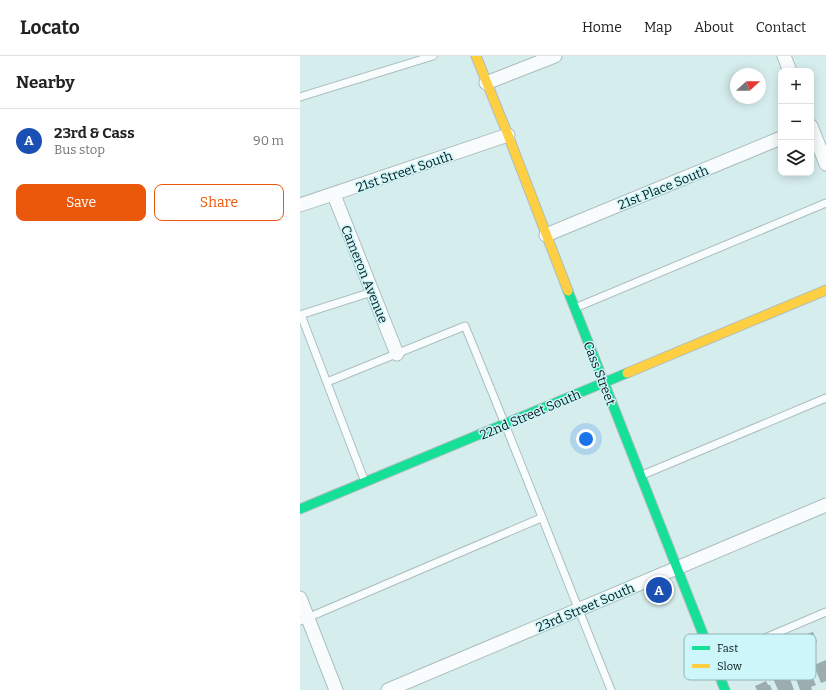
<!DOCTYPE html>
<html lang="en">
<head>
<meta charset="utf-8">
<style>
  :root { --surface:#fff; --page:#f2f2f2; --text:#222; --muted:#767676; --line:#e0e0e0; --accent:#ea580c }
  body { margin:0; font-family:Bitter,serif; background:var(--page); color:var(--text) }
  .controls { position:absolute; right:12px; top:12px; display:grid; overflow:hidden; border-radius:8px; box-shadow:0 2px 10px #0003 }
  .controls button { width:36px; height:36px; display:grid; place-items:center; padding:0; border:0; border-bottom:1px solid var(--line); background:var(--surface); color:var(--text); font:20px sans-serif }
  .compass { position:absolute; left:430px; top:12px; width:36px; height:36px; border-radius:50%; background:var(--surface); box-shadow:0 2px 10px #0003; rotate:69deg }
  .you { position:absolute; left:286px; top:383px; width:14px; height:14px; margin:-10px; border:3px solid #fff; border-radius:50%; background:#1a73e8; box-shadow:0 0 0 6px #1a73e833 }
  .badge { display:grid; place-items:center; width:26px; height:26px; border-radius:50%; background:var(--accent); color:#fff; font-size:13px; font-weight:700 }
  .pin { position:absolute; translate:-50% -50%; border:2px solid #fff; box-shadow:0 1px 4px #0006 }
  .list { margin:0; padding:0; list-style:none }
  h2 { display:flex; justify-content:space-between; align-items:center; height:52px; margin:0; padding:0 16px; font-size:17px }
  h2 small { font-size:13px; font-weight:400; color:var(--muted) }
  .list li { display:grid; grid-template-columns:26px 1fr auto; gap:12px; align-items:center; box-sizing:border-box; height:64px; padding:0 16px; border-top:1px solid var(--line) }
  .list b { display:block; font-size:15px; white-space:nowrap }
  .list p { margin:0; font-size:13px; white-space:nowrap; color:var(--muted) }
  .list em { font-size:13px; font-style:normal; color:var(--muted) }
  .actions { display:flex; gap:8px; padding:12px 16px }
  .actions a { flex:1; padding:9px 0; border:1px solid var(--accent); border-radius:8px; text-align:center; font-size:14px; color:var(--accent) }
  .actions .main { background:var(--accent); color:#fff }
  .icon { flex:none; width:22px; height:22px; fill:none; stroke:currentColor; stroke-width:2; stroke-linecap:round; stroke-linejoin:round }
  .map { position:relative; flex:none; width:526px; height:634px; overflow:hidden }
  header { display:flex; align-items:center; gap:24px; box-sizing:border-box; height:56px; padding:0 20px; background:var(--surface); border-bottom:1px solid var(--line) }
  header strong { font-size:19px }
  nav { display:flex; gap:22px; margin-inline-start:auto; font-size:14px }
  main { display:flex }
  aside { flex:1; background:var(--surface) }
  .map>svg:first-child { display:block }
</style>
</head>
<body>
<header>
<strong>Locato</strong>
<nav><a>Home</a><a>Map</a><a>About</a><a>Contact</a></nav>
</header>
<main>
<aside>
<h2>Nearby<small></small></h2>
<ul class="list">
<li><span class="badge" style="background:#1a4fb4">A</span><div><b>23rd &amp; Cass</b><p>Bus stop</p></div><em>90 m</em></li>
</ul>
<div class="actions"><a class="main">Save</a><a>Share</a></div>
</aside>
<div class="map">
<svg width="526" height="634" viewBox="0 0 526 634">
  <rect width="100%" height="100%" fill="#d6edee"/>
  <path fill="#9cadb0" d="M513 576 517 586 505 591 501 580Z
    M526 604V625L521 627 514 609Z
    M483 615 485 621 489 620 494 634H478L472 620Z
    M510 615 516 629 511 631 512 634H500L495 620Z
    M466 625 468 629H470L472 634H457L455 630Z"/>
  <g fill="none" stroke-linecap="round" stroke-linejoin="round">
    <g stroke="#acbebf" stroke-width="9">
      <path id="lane" d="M0 41 133 0
        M275 252 526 147
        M0 259 72 236
        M1 259 65 426
        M27 326 165 270C215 391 262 513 311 634
        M340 420 526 342
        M0 565 241 462
        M413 604 526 556"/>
    </g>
    <g stroke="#acbebf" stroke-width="15">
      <path id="street" d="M484 0 490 15
        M186 27 255 0
        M511 70 526 108
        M34 139 97 298
        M0 149 208 79
        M246 179 481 82
        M0 542 36 634
        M88 634 526 449"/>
    </g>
    <g stroke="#acbebf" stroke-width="11">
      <path id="fast" d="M268 235 425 634
        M0 453 327 317"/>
    </g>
    <g stroke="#acbebf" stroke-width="11">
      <path id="slow" d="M176 0 208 79 268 235
        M327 317 526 234"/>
    </g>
    <use href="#lane" stroke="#f9fcfc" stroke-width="7"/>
    <use href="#street" stroke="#f9fcfc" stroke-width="13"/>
    <use href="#fast" stroke="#16e098" stroke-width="9"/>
    <use href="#slow" stroke="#ffcf43" stroke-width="9"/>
  </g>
  <g text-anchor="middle" stroke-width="3" stroke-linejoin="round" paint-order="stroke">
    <g font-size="13" fill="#0a1a1b" stroke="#ccf6f9">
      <text transform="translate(104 115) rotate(-19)" y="5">21st Street South</text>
      <text transform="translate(363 131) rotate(-22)" y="5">21st Place South</text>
      <text transform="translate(65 218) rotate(68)" y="5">Cameron Avenue</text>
      <text transform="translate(300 317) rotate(69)" y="5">Cass Street</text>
      <text transform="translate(230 358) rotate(-23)" y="5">22nd Street South</text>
      <text transform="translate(285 551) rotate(-23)" y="5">23rd Street South</text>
    </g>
  </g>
  <rect x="384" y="578" width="132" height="46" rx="6" fill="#ccf6f9" stroke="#92b4b6" stroke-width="1"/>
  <rect x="392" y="590" width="18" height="4" fill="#16e098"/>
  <rect x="392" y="608" width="18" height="4" fill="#ffcf43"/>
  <g font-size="11" fill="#0a1a1b">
    <text x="417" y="596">Fast</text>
    <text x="417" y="614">Slow</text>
  </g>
</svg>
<div class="controls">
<button>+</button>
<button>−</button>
<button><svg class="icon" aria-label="layers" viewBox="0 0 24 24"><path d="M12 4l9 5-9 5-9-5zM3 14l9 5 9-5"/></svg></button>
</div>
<svg class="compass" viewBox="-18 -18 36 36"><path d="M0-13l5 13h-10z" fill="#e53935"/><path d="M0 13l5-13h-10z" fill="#767676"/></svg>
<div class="you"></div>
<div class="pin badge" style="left:359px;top:534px;background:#1a4fb4">A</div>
</div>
</main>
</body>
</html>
